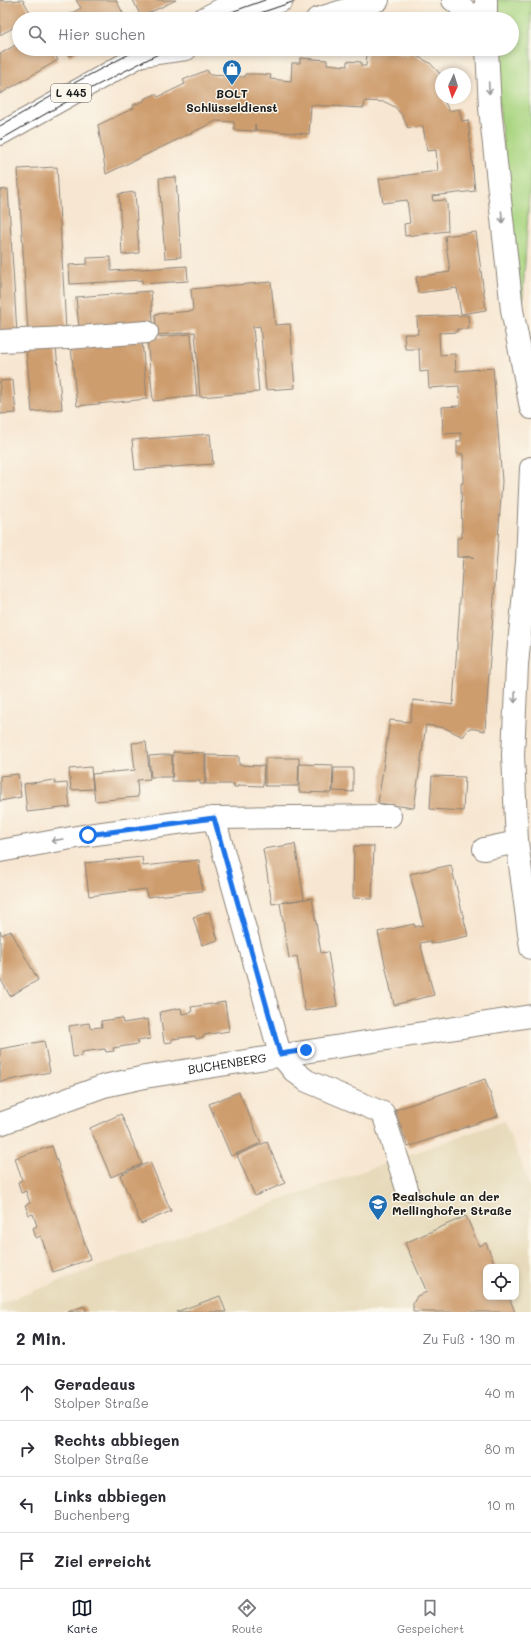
<!DOCTYPE html>
<html lang="de">
<head>
<meta charset="utf-8">
<style>
  :root { --surface:#fff; --page:#f7f7f7; --text:#2b2b33; --muted:#7c7c81; --line:#e1e1e2; --accent:#111827 }
  body { margin:0; font-family:Mali,sans-serif; background:var(--page); color:var(--text) }
  .controls { position:absolute; right:12px; bottom:12px; display:grid; overflow:hidden; border-radius:8px; box-shadow:0 2px 6px #0003 }
  .controls button { width:36px; height:36px; display:grid; place-items:center; padding:0; border:0; border-bottom:1px solid var(--line); background:var(--surface); color:var(--text); font:20px sans-serif }
  .compass { position:absolute; left:435px; top:68px; width:36px; height:36px; border-radius:50%; background:var(--surface); box-shadow:0 2px 6px #0003; rotate:184deg }
  .stop { position:absolute; width:12px; height:12px; margin:-9px; border:3px solid #1a73e8; border-radius:50%; background:#fff }
  .stop.end { background:#1a73e8; border-color:#fff; box-shadow:0 1px 4px #0008 }
  .list { margin:0; padding:0; list-style:none }
  h2 { display:flex; justify-content:space-between; align-items:center; height:52px; margin:0; padding:0 16px; font-size:17px }
  h2 small { font-size:13px; font-weight:400; color:var(--muted) }
  .list li { display:grid; grid-template-columns:26px 1fr auto; gap:12px; align-items:center; box-sizing:border-box; height:56px; padding:0 16px; border-top:1px solid var(--line) }
  .list b { display:block; font-size:15px; white-space:nowrap }
  .list p { margin:0; font-size:13px; white-space:nowrap; color:var(--muted) }
  .list em { font-size:13px; font-style:normal; color:var(--muted) }
  .icon { flex:none; width:22px; height:22px; fill:none; stroke:currentColor; stroke-width:2; stroke-linecap:round; stroke-linejoin:round }
  .map { position:relative; flex:none; width:531px; height:1312px; overflow:hidden }
  .search { position:absolute; background:var(--surface); box-shadow:0 2px 6px #0003; left:12px; right:12px; top:12px; height:44px; display:flex; align-items:center; gap:10px; box-sizing:border-box; padding:0 14px; border-radius:22px; color:var(--muted); font-size:15px }
  .sheet { height:276px; background:var(--surface) }
  nav { display:flex; justify-content:space-around; align-items:center; box-sizing:border-box; height:56px; border-top:1px solid var(--line); background:var(--surface); font-size:11px; color:var(--muted) }
  nav a { display:grid; justify-items:center; gap:2px }
  nav .on { color:var(--accent) }
  .map>svg:first-child { display:block }
</style>
</head>
<body>
<div class="map">
<svg width="531" height="1312" viewBox="0 0 531 1312">
  <rect width="100%" height="100%" fill="#fbf7ec"/>
  <filter id="ink" filterUnits="userSpaceOnUse"><feTurbulence type="fractalNoise" baseFrequency=".025" numOctaves="2"/><feDisplacementMap in="SourceGraphic" scale="8" xChannelSelector="R" yChannelSelector="G"/><feConvolveMatrix kernelMatrix="1 2 1 2 8 2 1 2 1" color-interpolation-filters="sRGB"/></filter>
  <filter id="wash" filterUnits="userSpaceOnUse"><feTurbulence type="fractalNoise" baseFrequency=".012" numOctaves="4" result="noise"/><feDisplacementMap in="SourceGraphic" scale="16" xChannelSelector="R" yChannelSelector="G"/><feGaussianBlur stdDeviation="0.9" result="paint"/><feColorMatrix in="noise" values="0 0 0 0 0 0 0 0 0 0 0 0 0 0 0 0 0 1.4 0 .05"/><feComposite in="paint" operator="in"/></filter>
  <g filter="url(#wash)">
    <rect width="100%" height="100%" fill="#f7e7d2"/>
    <path fill="#e6daba" fill-rule="evenodd" d="M504 1121 531 1188V1312H0V1304L133 1253ZM486 1267H516V1297H486Z"/>
    <path fill="#aad682" stroke="#63794f" d="M496 0H531V163L522 310 499 106 497 49H512V19H497Z"/>
    <g id="blocks">
      <path fill="#ce9d6e" d="M0 0 5 1 23 0 34 19H19V27L18 25 0 35Z
        M76 0H116L126 19H61L81 8Z
        M133 0H176L141 17Z
        M19 43V49H52L58 60 0 94V54Z
        M65 49H82L69 56Z
        M383 49H395V53L408 56 409 52 430 63 441 75V98H443L449 111 459 109 462 121 468 120 475 191 432 196 433 201 445 200 447 204 448 231 405 236 404 224 410 223 407 200 383 203 379 179 438 171 436 150 427 151 423 126 408 128 402 115 395 107 385 102 365 101 364 108 311 105 309 134 256 130 255 124V131L234 130V122L216 121 106 174 98 125 134 108 133 105 144 101V99L156 94 158 97 185 84 183 80 207 70 210 75 245 77V74H259L271 75 270 79 291 81 292 63H300V58L327 60V64L347 66V61L361 62V66H366L367 52 383 53Z
        M57 167 66 330 28 332 18 169Z
        M176 177 181 257 165 258 159 178Z
        M8 189 17 333 0 334V190Z
        M135 192 139 253 122 255 119 194Z
        M476 232 486 310 461 314 457 288 418 293 416 277 450 272 445 236Z
        M111 257V271L187 266 188 281 142 284V280L70 284 69 265 87 264V258Z
        M271 282 275 325 290 324 295 388 266 390 260 326 253 327 259 392 200 397 195 332 157 335 155 314 193 311 191 289Z
        M151 291 153 322 79 328 76 297Z
        M468 315 469 329H457V332L439 333 440 355 455 354 456 371 493 368 502 481 485 731 469 728 463 737 445 728 426 725 414 808 378 803 390 720 410 722 413 700 453 705 463 557H474H457V538H462L461 483H463V454H457V441H461V433L443 434 442 407 460 406 459 386 429 388 428 371 420 372 419 349H405L404 334H418L417 317Z
        M191 334 197 396 153 401 147 338Z
        M142 340 147 399 77 406 71 347Z
        M56 347 62 409 32 412 26 349Z
        M13 380 16 413 0 414V381Z
        M210 434 213 464 135 470 132 440Z
        M146 742 150 779 137 780 138 797 95 801 92 774 135 770 132 743Z
        M173 752 205 753V784H200V781H172Z
        M163 755H172V777H151L149 756Z
        M206 755 239 756V765L264 766 263 786 238 785V787H234V784H206Z
        M265 758H299L298 786H265Z
        M299 764 333 765 332 793 299 792Z
        M91 767 93 789 71 790 69 769Z
        M334 768H353V792L333 791Z
        M18 774 21 797 0 801V776Z
        M432 776 465 777 463 811 430 809Z
        M55 780V784L67 783 70 807 27 812 24 784Z
        M295 844 304 899 272 904 263 849Z
        M354 846H374L372 899 353 898Z
        M142 857 143 866 199 860 202 891 147 897 146 889 89 896 85 863Z
        M451 865 468 936 431 944V941L420 943 434 995 394 1005 378 932 414 924 415 927 423 925 410 874Z
        M312 898 321 953 328 952 337 1006 305 1011 297 956 289 958 280 903Z
        M209 912 218 940 202 945 193 917Z
        M0 931 2 935 11 931 38 980 10 996 0 978Z
        M225 1002 229 1031 204 1035V1037L196 1039 195 1036 172 1039V1042L164 1043 160 1012 181 1008 182 1014 192 1012 191 1007Z
        M122 1018 123 1023 148 1019 150 1039 137 1041 138 1044 113 1048 114 1051 106 1052 105 1049 82 1052V1056L73 1057 69 1026 89 1023 90 1028 102 1027 101 1021Z
        M44 1041 50 1072 0 1082V1049Z
        M485 1079 498 1116 408 1147 395 1110Z
        M239 1092 261 1143 231 1156 209 1104Z
        M121 1114 142 1164 111 1177 90 1128Z
        M267 1142 285 1183 255 1196 237 1155Z
        M52 1146 90 1259 53 1272 41 1236 36 1238 33 1228 37 1226 33 1214 29 1215 25 1205 30 1203 26 1191 21 1193 18 1182 22 1180 15 1158Z
        M150 1162 171 1211 141 1224 120 1175Z
        M466 1216 479 1246 486 1243 496 1267H486V1297H509L515 1312H413V1304L417 1296 427 1292 405 1243Z
        M220 1296 226 1312H176Z
        M84 1306 87 1312H68Z"/>
    </g>
  </g>
  <g filter="url(#ink)">
    <use href="#blocks" fill-opacity="0" stroke="#8a8277" stroke-width="1"/>
    <g fill="none" stroke-linecap="round" stroke-linejoin="round">
      <g stroke="#8a8277" stroke-width="24">
        <g id="minor">
          <path d="M228 19 282 0"/>
          <path d="M0 341 67 338 147 332"/>
          <path d="M214 818 390 816"/>
          <path d="M484 849 517 842"/>
          <path d="M0 851 88 835 214 818 280 1054 294 1071 307 1081 383 1113 407 1189"/>
          <path id="s1" d="M0 1124 104 1086 145 1077 531 1016"/>
        </g>
      </g>
      <g stroke="#8a8277" stroke-width="24">
        <path id="major" d="M453 0 476 19
          M486 0V19
          M203 19 239 0
          M317 19 378 0
          M487 49 490 108 512 310 531 408
          M142 55 186 49
          M0 134 152 49
          M531 468 527 562 517 665 513 755 517 842 531 948"/>
      </g>
      <use href="#minor" stroke="#fff" stroke-width="22"/>
      <use href="#major" stroke="#fff" stroke-width="22"/>
      <path stroke="#1c1c1c" stroke-width="1" d="M212 19 265 0
        M243 19 298 0
        M0 126 76 82 139 49
        M0 140 82 93 168 49"/>
    </g>
    <defs><path id="oneway-shaft" d="M-6 0H5M1.5-3L5.5 0L1.5 3" fill="none" stroke-width="1.6" stroke-linecap="round" stroke-linejoin="round"/></defs>
    <g stroke="#999">
      <use href="#oneway-shaft" transform="translate(489 88) rotate(87)"/>
      <use href="#oneway-shaft" transform="translate(502 217) rotate(84)"/>
      <use href="#oneway-shaft" transform="translate(515 697) rotate(92)"/>
      <use href="#oneway-shaft" transform="translate(57 840) rotate(170)"/>
    </g>
  </g>
  <g fill="none" stroke-linecap="round" stroke-linejoin="round" filter="url(#ink)">
    <path stroke="#1a73e8" stroke-width="5" d="M88 835 214 818 280 1054 306 1050"/>
  </g>
  <defs>
    <g id="shop-pin" transform="scale(1)"><path d="M0 17L-7.5 6A9.5 9.5 0 1 1 7.5 6Z" fill="#1f6fb2" stroke="#fbf7ec"/><path d="M-5-2.5h2.3a2.7 3.5 0 0 1 5.4 0H5L5.5 6h-11ZM-1.5-2.5h3a1.5 2.3 0 0 0-3 0Z" fill="#fff"/></g>
    <g id="school-pin" transform="scale(1)"><path d="M0 17L-7.5 6A9.5 9.5 0 1 1 7.5 6Z" fill="#1f6fb2" stroke="#fbf7ec"/><path d="M0-5L7-2L0 1L-7-2ZM-4 1L0 2.5L4 1V4Q0 6-4 4Z" fill="#fff"/></g>
  </defs>
  <g fill-rule="evenodd">
    <use href="#shop-pin" x="232" y="69"/>
    <use href="#school-pin" x="378" y="1204"/>
  </g>
  <g text-anchor="middle" stroke-width="3" stroke-linejoin="round" paint-order="stroke">
    <rect fill="#fbf7ec" stroke="#5f5e5a" stroke-width="1" x="51" y="84" width="40" height="18" rx="3"/>
    <g font-size="11" font-weight="bold" fill="#1c1c1c">
      <text x="71" y="97">L 445</text>
    </g>
    <g font-size="12" font-weight="bold" fill="#1c1c1c" stroke="#fbf7ec">
      <text x="232" y="98">BOLT<tspan x="232" dy="14">Schlüsseldienst</tspan></text>
      <text x="392" y="1201" text-anchor="start">Realschule an der<tspan x="392" dy="14">Mellinghofer Straße</tspan></text>
    </g>
    <g font-size="12" fill="#1c1c1c" stroke="#fbf7ec">
      <text dy="4" stroke="none"><textPath href="#s1" startOffset="236">BUCHENBERG</textPath></text>
    </g>
  </g>
</svg>
<div class="controls">
<button><svg class="icon" aria-label="locate" viewBox="0 0 24 24"><circle cx="12" cy="12" r="6"/><path d="M12 2v4M12 18v4M2 12h4M18 12h4"/></svg></button>
</div>
<svg class="compass" viewBox="-18 -18 36 36"><path d="M0-13l5 13h-10z" fill="#e53935"/><path d="M0 13l5-13h-10z" fill="#7c7c81"/></svg>
<div class="stop" style="left:88px;top:835px"></div>
<div class="stop end" style="left:306px;top:1050px"></div>
<div class="search"><svg class="icon" aria-label="search" viewBox="0 0 24 24"><circle cx="10" cy="10" r="6"/><path d="M15 15l6 6"/></svg>Hier suchen</div>
</div>
<section class="sheet">
<h2>2 Min.<small>Zu Fuß · 130 m</small></h2>
<ul class="list">
<li><svg class="icon" aria-label="ahead" viewBox="0 0 24 24"><path d="M12 20V5M6 11l6-6 6 6"/></svg><div><b>Geradeaus</b><p>Stolper Straße</p></div><em>40 m</em></li>
<li><svg class="icon" aria-label="right" viewBox="0 0 24 24"><path d="M7 20v-9h11M14 6l5 5-5 5"/></svg><div><b>Rechts abbiegen</b><p>Stolper Straße</p></div><em>80 m</em></li>
<li><svg class="icon" aria-label="left" viewBox="0 0 24 24"><path d="M17 20v-9H6M10 6l-5 5 5 5"/></svg><div><b>Links abbiegen</b><p>Buchenberg</p></div><em>10 m</em></li>
<li><svg class="icon" aria-label="arrive" viewBox="0 0 24 24"><path d="M6 21V4h12l-3 4 3 4H6"/></svg><div><b>Ziel erreicht</b></div></li>
</ul>
</section>
<nav>
<a class="on"><svg class="icon" aria-label="map" viewBox="0 0 24 24"><path d="M3 6l6-2 6 2 6-2v14l-6 2-6-2-6 2zM9 4v14M15 6v14"/></svg>Karte</a>
<a><svg class="icon" aria-label="directions" viewBox="0 0 24 24"><path d="M12 3l9 9-9 9-9-9zM9 14v-3h6M13 9l2 2-2 2"/></svg>Route</a>
<a><svg class="icon" aria-label="saved" viewBox="0 0 24 24"><path d="M7 4h10v16l-5-4-5 4z"/></svg>Gespeichert</a>
</nav>
</body>
</html>
